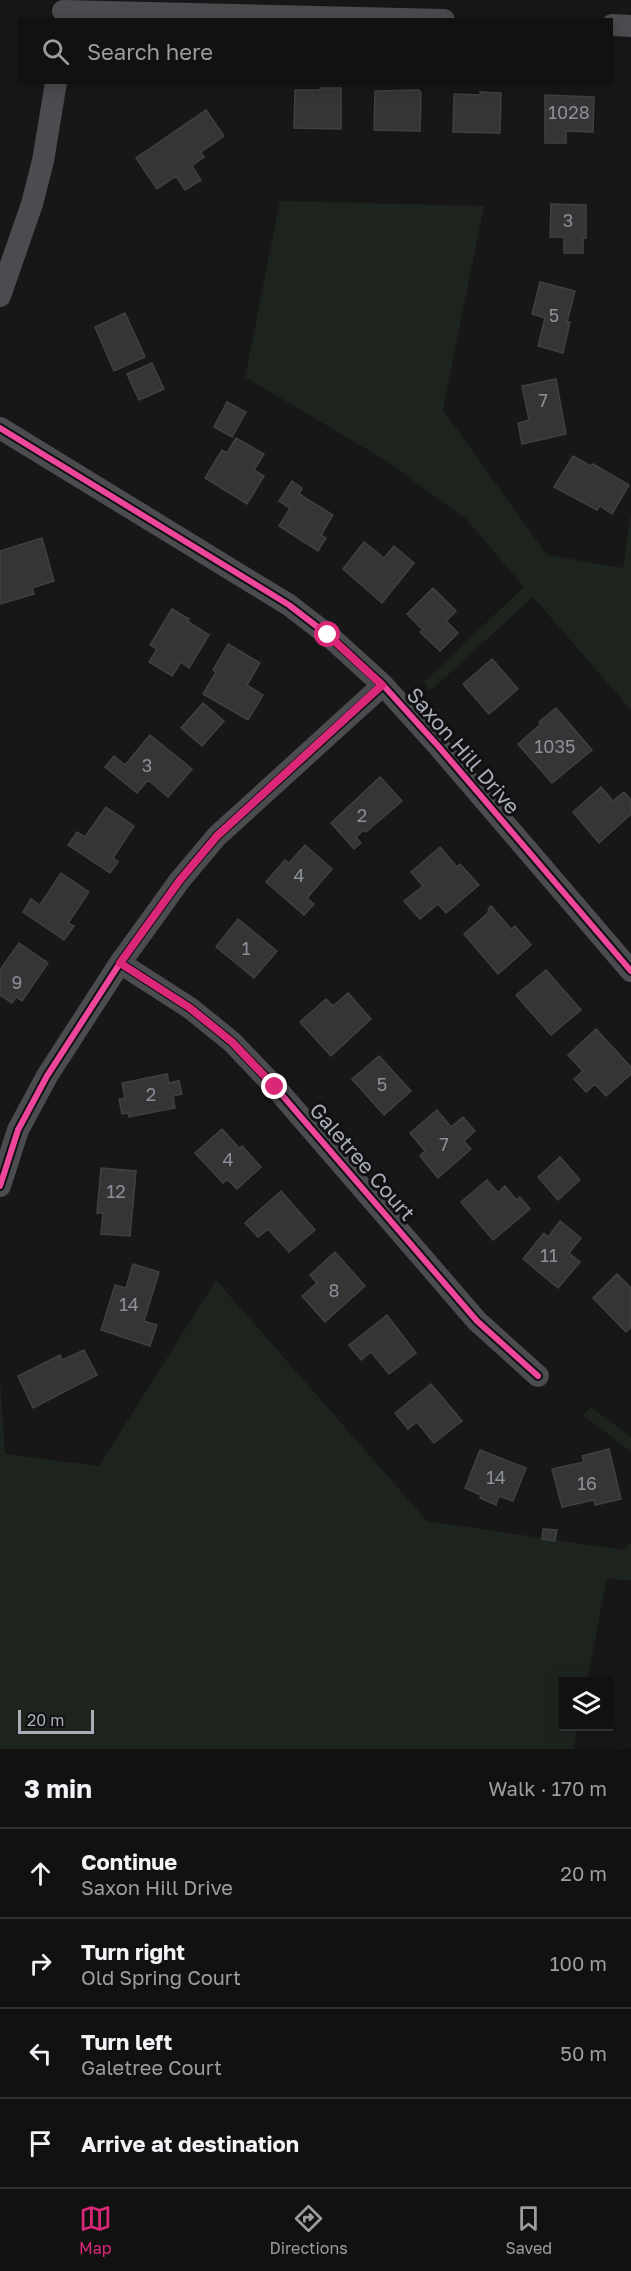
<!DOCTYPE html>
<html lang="en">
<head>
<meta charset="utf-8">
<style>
  :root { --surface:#111; --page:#1e1f1f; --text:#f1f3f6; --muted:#9c9d9f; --line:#303131; --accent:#db2777 }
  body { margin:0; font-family:"Golos Text",sans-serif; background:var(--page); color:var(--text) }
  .controls { position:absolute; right:18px; bottom:18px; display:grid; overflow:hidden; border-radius:0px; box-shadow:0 3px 15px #0003 }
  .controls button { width:54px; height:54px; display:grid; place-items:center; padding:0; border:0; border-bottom:2px solid var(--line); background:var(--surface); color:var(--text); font:30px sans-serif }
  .scale { position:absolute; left:18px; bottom:15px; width:76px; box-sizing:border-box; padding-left:6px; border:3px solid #a8adb8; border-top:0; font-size:16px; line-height:21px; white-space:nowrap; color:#a8adb8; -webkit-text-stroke:4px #111113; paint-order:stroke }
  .stop { position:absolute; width:18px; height:18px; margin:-14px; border:4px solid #db2777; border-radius:50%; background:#fff }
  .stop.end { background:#db2777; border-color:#fff; box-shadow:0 2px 6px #0008 }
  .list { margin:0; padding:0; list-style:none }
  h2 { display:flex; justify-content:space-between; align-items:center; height:78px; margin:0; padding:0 24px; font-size:26px }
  h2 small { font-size:20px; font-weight:400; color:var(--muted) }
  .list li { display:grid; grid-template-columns:39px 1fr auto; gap:18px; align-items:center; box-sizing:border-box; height:90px; padding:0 24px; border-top:2px solid var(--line) }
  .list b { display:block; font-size:22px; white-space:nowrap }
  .list p { margin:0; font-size:20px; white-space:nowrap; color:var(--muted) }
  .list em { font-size:20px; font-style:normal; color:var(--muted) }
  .icon { flex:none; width:33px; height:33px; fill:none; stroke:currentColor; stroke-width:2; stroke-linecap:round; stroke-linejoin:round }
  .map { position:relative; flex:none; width:631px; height:1749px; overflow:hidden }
  .search { position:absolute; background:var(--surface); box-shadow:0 3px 15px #0003; left:18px; right:18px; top:18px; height:66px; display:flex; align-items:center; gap:15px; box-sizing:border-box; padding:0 21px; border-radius:0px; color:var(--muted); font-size:22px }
  .sheet { height:438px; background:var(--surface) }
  nav { display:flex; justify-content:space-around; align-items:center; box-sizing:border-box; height:84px; border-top:2px solid var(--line); background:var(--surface); font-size:16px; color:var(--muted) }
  nav a { display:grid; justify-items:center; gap:3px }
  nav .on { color:var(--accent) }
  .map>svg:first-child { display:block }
</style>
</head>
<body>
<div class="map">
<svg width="631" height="1749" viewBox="0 0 631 1749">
  <rect width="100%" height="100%" fill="#171717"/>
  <path fill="#1d241e" d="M280 201 484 206 443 410 547 555 623 568 631 514V710L533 597 430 691 424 682 524 587 466 519 385 460 245 377Z
    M216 1280 427 1521 624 1550 631 1542V1581L607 1578 587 1681 564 1682V1726L578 1727 574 1749H0V1376L5 1454 99 1466Z
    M591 1407 631 1437V1452L583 1415Z"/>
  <path fill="#353536" stroke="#3f4043" stroke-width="1.5" d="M320 88H341V129L294 128 295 90H320Z
    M419 90 421 93 420 131 374 130 375 91Z
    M480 92 501 93 500 133 453 132 454 94 480 95Z
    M545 95 594 97 593 132 566 131V143H545Z
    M206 110 224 136 201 152 204 157 192 166 201 180 185 190 176 176 157 189 136 158Z
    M551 204 586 205V238H583V253H564V237H550Z
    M540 282 575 291 567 322H570L563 353 538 346 545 318 532 314Z
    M125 313 145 357 114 371 95 327Z
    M152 363 164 389 139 400 127 374Z
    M556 379 566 434 522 444 518 423 529 420 522 386Z
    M227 402 246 412 232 437 214 427Z
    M236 438 264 454 254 470 264 476 247 504 205 478 222 450 227 453Z
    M573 456 591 466 593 464 629 485 612 514 600 506 597 510 554 487Z
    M292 481 302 488 299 494 333 515 321 535 326 538 318 551 279 526 290 508 279 501Z
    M42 538 54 581 32 588 34 594 0 604V551Z
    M364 542 384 558 394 546 414 563 382 603 343 569Z
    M433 588 456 611 446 621 458 633 440 651 420 632 423 630 407 614Z
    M172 609 189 619 187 621 209 635 189 668 181 662 172 676 149 662 157 649 150 645Z
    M228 644 260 663 247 685 263 695 248 720 203 694 216 672 213 670Z
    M492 659 518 689 489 714 463 684Z
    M203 703 224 721 202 746 181 728Z
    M556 708 592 750 552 783 518 744 541 724 539 722Z
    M150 735 192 769 168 797 148 780 137 793 105 767 114 756 125 765Z
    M380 777 402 801 366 832 364 830 356 837 361 843 354 849 331 823Z
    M601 787 613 801 624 792 631 800V814L599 843 573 812Z
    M106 807 134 826 113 858 118 862 110 873 68 845 77 832 85 837Z
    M305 845 332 869 307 898 314 904 304 915 266 882 285 860 289 863Z
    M440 847 457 867 460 864 479 885 446 913 438 904 420 919 404 901 423 886 411 872Z
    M61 873 89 892 68 923 74 926 64 940 23 912 31 899 40 905Z
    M491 906 511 929 515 926 531 945 498 974 464 934 489 912 488 909Z
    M238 919 277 951 254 978 216 947Z
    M19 943 48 963 22 1001 16 997 12 1003 0 995V970Z
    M546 970 581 1010 551 1035 516 995Z
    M348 993 371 1019 331 1056 300 1022 326 999 333 1006Z
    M596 1029 631 1067V1074L606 1096 595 1084 586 1092 574 1079 583 1071 568 1055Z
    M379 1056 411 1091 384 1115 352 1079Z
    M167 1074 169 1083 179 1081 182 1094 173 1096 175 1108 129 1117 128 1113 122 1114 119 1099 125 1098 122 1083Z
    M437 1110 451 1127 463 1117 475 1131 464 1141 471 1149 438 1178 420 1156 425 1151 410 1133Z
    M222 1129 240 1149 242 1146 261 1167 237 1189 227 1179 223 1183 195 1153Z
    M560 1157 580 1180 558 1200 538 1177Z
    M101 1168 136 1171 130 1236 101 1234 103 1213H97Z
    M487 1180 498 1193 505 1186 516 1200 520 1197 530 1209 493 1240 461 1202Z
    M281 1191 315 1230 289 1252 268 1229 258 1237 245 1223Z
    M560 1221 581 1238 569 1253 580 1262 558 1288 523 1259 544 1233 548 1237Z
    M335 1252 365 1286 325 1322 302 1296 317 1283 310 1275Z
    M133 1264 159 1272 144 1321 157 1325 150 1346 101 1330 115 1285 126 1288Z
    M617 1274 631 1288V1327L626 1332 593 1298Z
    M387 1315 416 1353 389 1374 371 1352 361 1360 349 1345Z
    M84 1350 97 1375 33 1408 18 1376 60 1355 62 1360Z
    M431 1384 462 1421 434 1443 417 1422 408 1429 395 1413Z
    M609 1449 621 1499 595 1505 594 1500 562 1507 552 1469 584 1462 582 1456Z
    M480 1450 526 1468 513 1501 499 1496 496 1505 480 1498 481 1495 465 1488Z
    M543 1529 557 1530 555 1541 542 1539Z"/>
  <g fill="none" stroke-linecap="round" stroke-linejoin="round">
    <path stroke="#4b4c50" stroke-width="22" d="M63 11 444 20
      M612 25 631 26
      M0 296 32 204 43 161 56 82
      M0 428 289 605 328 635 383 685 439 747 631 971
      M120 963 190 1008 232 1042 275 1087 477 1321 538 1376
      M0 1186 18 1130 47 1076 120 963 180 880 217 836 383 685"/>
    <g stroke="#111113" stroke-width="10">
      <path id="cycleway" d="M0 428 289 605 328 635 383 685 439 747 631 971
        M120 963 190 1008 232 1042 275 1087 477 1321 538 1376
        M0 1186 18 1130 47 1076 120 963 180 880 217 836 383 685"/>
    </g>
    <use href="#cycleway" stroke="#ed469a" stroke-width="6"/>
  </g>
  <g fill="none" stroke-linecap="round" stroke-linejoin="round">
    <path stroke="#db2777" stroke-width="8" d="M275 1087 232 1042 190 1008 120 963 180 880 217 836 382 685 328 635"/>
  </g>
  <g text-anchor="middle" stroke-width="6" stroke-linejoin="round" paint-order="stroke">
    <g font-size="18" fill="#8b8f98">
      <text x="569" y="119">1028</text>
      <text x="568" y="227">3</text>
      <text x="554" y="322">5</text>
      <text x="543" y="407">7</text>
      <text x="555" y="753">1035</text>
      <text x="147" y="772">3</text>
      <text x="362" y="822">2</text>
      <text x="299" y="882">4</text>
      <text x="246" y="955">1</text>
      <text x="17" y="989">9</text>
      <text x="382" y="1091">5</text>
      <text x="151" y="1101">2</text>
      <text x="444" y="1151">7</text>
      <text x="228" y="1166">4</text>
      <text x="116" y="1198">12</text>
      <text x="549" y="1262">11</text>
      <text x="334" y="1297">8</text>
      <text x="129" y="1311">14</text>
      <text x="496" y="1484">14</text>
      <text x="587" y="1490">16</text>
    </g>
    <g font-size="21" fill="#a8adb8" stroke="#111113">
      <text transform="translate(463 751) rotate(49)" y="7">Saxon Hill Drive</text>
      <text transform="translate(362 1162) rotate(49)" y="7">Galetree Court</text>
    </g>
  </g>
</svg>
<div class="controls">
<button><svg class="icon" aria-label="layers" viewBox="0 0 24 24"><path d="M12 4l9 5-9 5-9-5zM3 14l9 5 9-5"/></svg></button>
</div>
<div class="scale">20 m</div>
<div class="stop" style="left:328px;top:635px"></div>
<div class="stop end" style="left:275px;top:1087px"></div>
<div class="search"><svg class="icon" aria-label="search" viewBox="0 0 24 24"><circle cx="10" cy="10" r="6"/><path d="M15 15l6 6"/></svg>Search here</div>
</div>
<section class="sheet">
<h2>3 min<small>Walk · 170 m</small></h2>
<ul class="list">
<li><svg class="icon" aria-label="ahead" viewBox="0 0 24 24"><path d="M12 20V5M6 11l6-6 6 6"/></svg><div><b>Continue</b><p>Saxon Hill Drive</p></div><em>20 m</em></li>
<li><svg class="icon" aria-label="right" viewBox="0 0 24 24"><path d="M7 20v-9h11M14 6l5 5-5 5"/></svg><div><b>Turn right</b><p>Old Spring Court</p></div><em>100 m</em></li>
<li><svg class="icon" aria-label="left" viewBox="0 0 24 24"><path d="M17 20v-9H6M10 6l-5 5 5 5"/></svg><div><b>Turn left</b><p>Galetree Court</p></div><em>50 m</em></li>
<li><svg class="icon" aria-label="arrive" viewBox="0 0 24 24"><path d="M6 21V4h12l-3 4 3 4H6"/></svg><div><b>Arrive at destination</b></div></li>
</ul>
</section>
<nav>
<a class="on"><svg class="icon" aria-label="map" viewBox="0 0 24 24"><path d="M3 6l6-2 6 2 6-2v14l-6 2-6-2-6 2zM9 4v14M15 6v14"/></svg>Map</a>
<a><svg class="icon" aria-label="directions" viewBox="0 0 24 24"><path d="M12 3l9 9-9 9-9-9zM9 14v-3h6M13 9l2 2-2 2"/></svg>Directions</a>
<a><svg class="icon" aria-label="saved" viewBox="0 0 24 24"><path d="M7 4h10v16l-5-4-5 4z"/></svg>Saved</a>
</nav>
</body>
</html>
